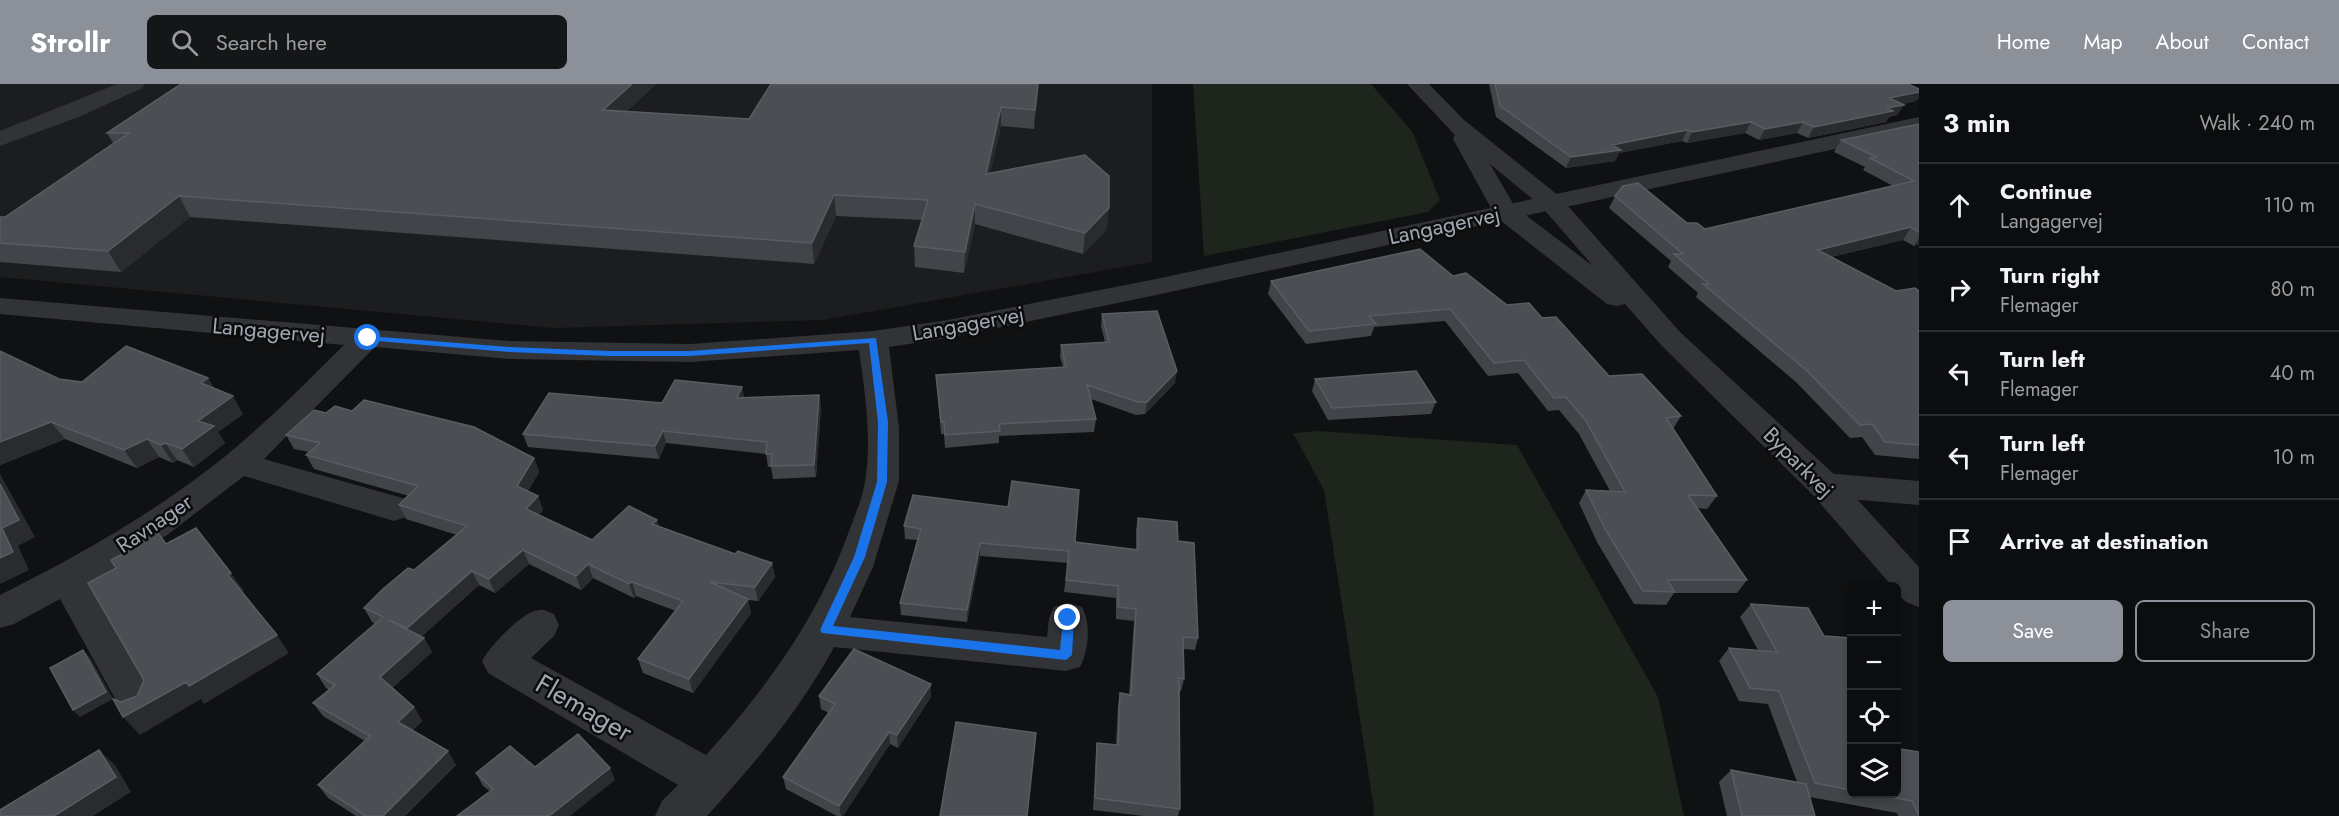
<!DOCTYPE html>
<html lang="en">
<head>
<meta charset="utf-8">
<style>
  :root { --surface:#0c0d0e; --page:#151617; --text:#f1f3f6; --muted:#9a9c9e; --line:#2c2d2e; --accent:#8c9099 }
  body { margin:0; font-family:Jost,sans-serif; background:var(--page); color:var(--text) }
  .controls { position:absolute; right:18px; bottom:18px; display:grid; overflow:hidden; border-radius:9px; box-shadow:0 3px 9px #0003 }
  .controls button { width:54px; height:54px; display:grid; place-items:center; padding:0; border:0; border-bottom:2px solid var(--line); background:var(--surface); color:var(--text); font:30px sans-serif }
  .stop { position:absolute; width:18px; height:18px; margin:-14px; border:4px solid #1a73e8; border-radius:50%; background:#fff }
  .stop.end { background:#1a73e8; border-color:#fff; box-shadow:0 2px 6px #0008 }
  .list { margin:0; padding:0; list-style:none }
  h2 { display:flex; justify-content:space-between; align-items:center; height:78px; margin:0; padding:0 24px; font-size:26px }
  h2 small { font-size:20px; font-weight:400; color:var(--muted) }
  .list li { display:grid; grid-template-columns:39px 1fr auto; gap:18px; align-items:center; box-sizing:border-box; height:84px; padding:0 24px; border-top:2px solid var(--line) }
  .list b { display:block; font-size:22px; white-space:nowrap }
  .list p { margin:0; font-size:20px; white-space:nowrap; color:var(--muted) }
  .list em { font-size:20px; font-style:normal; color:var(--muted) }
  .actions { display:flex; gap:12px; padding:18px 24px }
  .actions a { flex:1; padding:14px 0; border:2px solid var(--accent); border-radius:9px; text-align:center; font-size:21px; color:var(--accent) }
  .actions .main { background:var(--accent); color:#fff }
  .icon { flex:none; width:33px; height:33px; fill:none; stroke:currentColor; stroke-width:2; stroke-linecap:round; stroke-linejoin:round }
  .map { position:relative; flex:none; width:1919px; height:732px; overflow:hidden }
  header { display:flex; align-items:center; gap:36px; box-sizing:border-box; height:84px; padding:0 30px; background:var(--accent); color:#fff }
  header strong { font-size:28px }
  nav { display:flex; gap:33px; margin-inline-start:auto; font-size:21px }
  .search { width:420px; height:54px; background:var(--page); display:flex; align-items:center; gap:15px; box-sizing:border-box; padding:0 21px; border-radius:9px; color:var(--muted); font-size:22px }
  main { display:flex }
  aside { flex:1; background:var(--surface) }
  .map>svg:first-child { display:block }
</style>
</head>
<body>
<header>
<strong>Strollr</strong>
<div class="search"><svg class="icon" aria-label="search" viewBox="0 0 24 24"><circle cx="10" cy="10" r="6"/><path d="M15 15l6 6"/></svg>Search here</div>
<nav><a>Home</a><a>Map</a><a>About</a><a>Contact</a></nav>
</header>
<main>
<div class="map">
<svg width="1919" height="732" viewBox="0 0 1919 732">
  <rect width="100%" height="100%" fill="#101112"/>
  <path fill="#1c1d1f" d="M0 0H1152V178L823 236 554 244 0 193Z"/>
  <path fill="#1d251d" d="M1193 0H1371L1412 47 1440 116 1428 128 1204 172Z
    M1318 347 1517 361 1658 613 1684 732H1373L1374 725 1324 406 1293 349Z"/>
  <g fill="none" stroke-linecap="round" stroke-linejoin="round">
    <path fill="#313337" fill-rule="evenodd" d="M117 0H145L142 4 81 32 0 62V47Z
      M1919 33V47L1156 211 948 254 889 263 899 344V397L873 483 850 533 1047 553 1049 534 1054 523 1068 519 1082 523C1091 540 1089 565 1080 583L1066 587 834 563C801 625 754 680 707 732H655L662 717 678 701 488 589 482 577C489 563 523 526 540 526 544 525 550 529 554 530L559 541 554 552 531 574 706 671C766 605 817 535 848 450 854 433 862 416 865 398 872 355 865 309 859 266L690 278 509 275 375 263 264 375 406 415 411 424 406 433 394 437 244 392 167 451 89 499 152 603 158 615 152 627 137 633 122 627 60 515 14 540 0 544V511C80 471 158 427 228 370 269 336 307 298 344 261L0 230V214L509 257 690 260 873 247 948 236 1156 195Z
      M1824 389 1919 397V421L1824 413 1812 410 1807 401 1812 392Z"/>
    <path fill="#313337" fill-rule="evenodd" d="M1407 0H1429L1464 36 1559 112 1681 249 1836 392 1919 483V523L1906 518 1896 508V502H1892L1812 410 1661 261 1625 220 1617 222 1607 220 1496 133 1453 55 1455 51ZM1490 80 1541 122 1593 182 1515 123Z"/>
  </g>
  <path fill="#414448" d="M181 0H656L627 27 749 35 1038 0 1034 45 1001 42 990 89 1107 145 1083 170 975 140 964 189 915 183 914 162 922 136 836 132 814 180 190 133 121 188 0 178V133H5L113 59 107 49Z
    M1489 0H1908L1916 17 1903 20 1904 21 1897 31 1889 33 1886 38 1808 54 1797 49 1759 56 1745 49 1687 59 1682 57 1619 69 1615 77 1566 84 1496 33Z
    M1919 40V160L1914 162 1903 156 1831 173 1896 207H1919V375L1875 371 1862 353 1850 354 1797 299 1696 213 1698 209 1668 183 1671 177 1609 124 1615 112 1705 145 1893 102 1863 86 1865 83 1834 68 1841 56Z
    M1453 192 1507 221 1542 234 1609 292 1681 332 1673 345 1717 412 1707 425 1698 424 1747 496 1737 509H1674L1666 521 1634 520 1597 458 1579 419 1586 406 1610 407 1579 350 1559 326 1548 327 1518 289 1488 292 1445 237 1374 243 1371 252 1306 260 1268 210 1271 197Z
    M1102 230 1175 299 1145 330 1136 331 1091 315 1096 335 1094 348 999 352V359L945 364 944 350H941L937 303 936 291 1063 283 1060 273 1061 261 1105 258 1101 242Z
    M0 267 59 295 82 298 208 294 214 304 243 330 218 348 225 359 194 383 177 376 173 379 159 373 137 384 65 355 0 381Z
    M1315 295 1436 318 1431 330 1328 336 1312 307Z
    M742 303 744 313 819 311 821 324 816 393 773 395 771 383H768L766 370 666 359 659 375 528 363 523 350 662 319Z
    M286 351 534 374 539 388 528 407 538 412 543 426 539 431 592 456 657 436 659 443 735 470 772 479 775 493 758 517 748 516 751 529 693 609 643 589 638 575 676 527 636 512 634 514 593 494 581 506 529 480 495 509 479 501 421 553 424 554 432 568 392 604 414 623 422 637 412 647 456 681 405 732H356L328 714 318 701 365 657 323 632 313 619 329 606 326 604 317 590 375 540 372 538 364 524 414 486 457 451 406 435 399 421 409 412 314 385 306 371 309 368 294 365Z
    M1138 434 1178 457 1198 554 1195 566 1183 565 1184 595 1181 607H1179L1180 725 1178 732H1144L1093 726 1096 671 1097 659 1116 661 1118 621 1120 609 1129 611 1134 537 1116 535V514L1064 508 1068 479 980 472 967 538 901 531 900 519 917 456 905 455 904 442 1075 458 1136 465V446Z
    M1751 520 1824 552 1851 554V710H1896V657L1919 732H1898L1897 729 1810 713 1815 732H1727L1719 698 1731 686 1797 698 1768 620 1739 617 1719 577 1729 564 1758 566 1740 533Z
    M931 600V613L898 664 890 660 843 732H837L786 705 783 693 829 629 821 625 819 612Z
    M535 683 615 696 490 707 483 702 476 689Z"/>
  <path fill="#292b2e" d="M632 0H656L608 45 603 26Z
    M1038 0V13L1034 45 1035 26Z
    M1919 8V14L1916 17 1882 25 1889 14Z
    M1904 21 1897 31 1889 33 1886 38 1808 54 1814 43 1887 24Z
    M1001 23V42L986 110V90Z
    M1751 38 1745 49 1687 59 1692 48Z
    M1803 38 1797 49 1759 56 1765 45Z
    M1687 46 1682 57 1619 69 1615 77 1566 84 1571 73 1612 61Z
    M834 111 836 132 814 180 812 159Z
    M179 112 190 133 121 188 108 167Z
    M975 120V140L964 189 965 168Z
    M1109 124 1107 145 1083 170 1085 149Z
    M1911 143 1903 156 1810 178 1818 166Z
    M1919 154V160L1914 162Z
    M1177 287 1175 299 1145 330 1147 318Z
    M208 294 218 312 201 299Z
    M742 303 744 315 737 314Z
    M819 311 821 324 816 393 814 381Z
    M233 312 243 330 218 348 225 359 194 383 182 365 198 337Z
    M51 338 65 355 0 381V358Z
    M663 347 666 359 659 375 655 362Z
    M147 355 159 373 137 384 124 366Z
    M165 359 177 376 173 379 161 361Z
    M534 374 539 388 523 416 517 402Z
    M0 390 35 453 18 462 29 486 0 500Z
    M538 412 543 426 532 439 526 425Z
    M657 436 661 450 652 440Z
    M980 459V472L967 538V526Z
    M523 466 529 480 495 509 489 495Z
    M772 479 775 493 758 517 755 503Z
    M588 480 593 494 581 506 576 492Z
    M472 487 479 501 415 558 407 544Z
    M231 489 244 507 241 509 228 491Z
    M632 498 636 512 634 514 629 500Z
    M748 515 751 529 693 609 689 595Z
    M277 551 289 569 204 620 201 615 140 651 123 633 186 598Z
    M424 554 432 568 389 607 380 593Z
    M83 566 90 573 113 615 80 633 73 626Z
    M931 600V613L898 664 897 651Z
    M414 623 422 637 407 652 398 638Z
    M889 648 890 660 843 732H841L839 722Z
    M99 666 115 681 131 708 93 732H54Z
    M448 667 456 681 405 732H383Z
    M610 684 615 696 570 732H549Z"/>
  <path fill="#4c4e54" stroke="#595c63" stroke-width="1.5" d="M181 0H632L603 26 749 35 771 0H1038L1035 26 1001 23 986 90 1085 71 1109 92V124L1085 149 975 120 965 168 914 162 928 116 834 111 812 159 179 112 108 167 0 159V133H5L129 49H107Z
    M1495 0H1908L1919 5V8L1889 14 1904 21 1887 24 1893 27 1814 43 1803 38 1765 45 1751 38 1692 48 1687 46 1612 61 1621 66 1571 73 1500 22Z
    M1919 40V148L1911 143 1818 166 1896 207 1915 204 1919 207V361L1885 358 1872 340 1860 341 1806 286 1703 200H1709L1674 170H1683L1615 112 1623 102 1638 99 1687 139H1697L1705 145 1914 97 1870 74 1876 73 1841 56Z
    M1420 165 1453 192 1466 189 1507 221 1529 219 1542 234 1556 233 1609 292 1642 290 1681 332 1666 334 1717 412 1688 411 1747 496H1667L1675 508 1643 507 1605 445 1586 406 1625 408 1586 337 1566 313 1554 314 1524 276 1494 279 1450 225 1369 232 1376 240 1309 247 1271 197Z
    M1157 227 1177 287 1147 318H1138L1087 301 1096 335 999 340 1000 347 945 351 944 338H941L936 291 1066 283 1061 261 1109 258 1102 230Z
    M126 262 208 294 201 299 233 312 198 337 214 342 182 365 165 359 161 361 147 355 124 366 51 338 0 358V267L59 295 82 298Z
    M1416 287 1436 318 1332 324 1315 295Z
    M675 296 742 303 737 314 819 311 814 381 771 382 772 370H766L767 358 663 347 655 362 523 350 549 309 662 319Z
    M364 316 474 343 534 374 517 402 538 412 526 425 592 456 629 422 657 436 652 440 735 470 738 467 772 479 755 503 710 498 748 515 689 595 638 575 683 517 632 498 629 500 588 480 576 492 523 466 489 495 472 487 407 544 389 536 424 554 380 593 414 623 398 638 448 667 383 732H366L318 701 370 652 313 619 335 601 317 590 383 533 364 524 383 505 408 484 414 486 467 442 399 421 418 402 306 371 320 359 286 351 314 326 326 329 335 322 352 327Z
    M1012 397 1079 406 1075 458 1138 466V434L1177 438 1178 457 1194 459 1198 554 1183 553 1184 595 1179 594 1180 725 1095 714 1097 659 1118 661 1120 609 1131 611 1136 525 1118 523V502L1066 496 1069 467 980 459 967 526 900 519 921 445 904 442 913 411 1008 423Z
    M0 400 19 436 2 444 13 468 0 474Z
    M196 444 231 489 228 491 277 551 189 602 186 598 123 633 113 615 121 618 137 612 144 596 88 499 116 484 111 476 134 464 129 457 155 445 166 460Z
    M1751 520 1808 524 1824 552 1851 554V706L1815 699 1779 607 1750 604 1729 564 1777 568Z
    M854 565 931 600 897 651 889 648 839 722 783 693 835 620 819 612Z
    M83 566 106 608 73 626 50 584Z
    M956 638 1036 649 1027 732H940Z
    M578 650 610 684 549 732H457L493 705 476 689 510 662 535 683Z
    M1896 657 1900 665 1919 668V732L1912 717 1872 710H1896Z
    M99 666 116 693 54 732H0V726Z
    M1731 686 1806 700 1815 732H1742Z"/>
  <path fill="#1a73e8" d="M368 252 509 263 609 267H690L876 254 888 338 887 398 865 473 833 542 1060 566 1063 534 1068 529 1074 534 1072 571 1066 576 822 549 820 546 854 473 877 398 878 338 869 259 690 272H609L509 268 365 256 363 254Z"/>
  <g text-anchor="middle" stroke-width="5" stroke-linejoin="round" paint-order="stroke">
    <g font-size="22" fill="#a1a8b4" stroke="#0c0c0d">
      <text transform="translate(1444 141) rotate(-12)" y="8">Langagervej</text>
      <text transform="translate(968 239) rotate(-10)" y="8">Langagervej</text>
      <text transform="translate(269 246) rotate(5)" y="8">Langagervej</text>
      <text transform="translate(1799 378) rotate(45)" y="8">Byparkvej</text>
      <text transform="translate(154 439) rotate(-34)" y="8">Ravnager</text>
    </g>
    <g font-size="27" fill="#a1a8b4" stroke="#0c0c0d">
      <text transform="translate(584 624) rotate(30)" y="9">Flemager</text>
    </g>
  </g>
</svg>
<div class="controls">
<button>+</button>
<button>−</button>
<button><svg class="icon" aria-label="locate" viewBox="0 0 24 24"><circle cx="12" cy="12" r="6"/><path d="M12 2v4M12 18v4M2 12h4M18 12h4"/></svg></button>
<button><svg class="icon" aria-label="layers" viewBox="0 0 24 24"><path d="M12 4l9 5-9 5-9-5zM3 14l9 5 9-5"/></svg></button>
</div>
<div class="stop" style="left:368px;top:254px"></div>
<div class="stop end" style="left:1068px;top:534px"></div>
</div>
<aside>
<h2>3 min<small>Walk · 240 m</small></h2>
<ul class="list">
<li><svg class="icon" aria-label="ahead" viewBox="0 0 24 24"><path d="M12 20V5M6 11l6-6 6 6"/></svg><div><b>Continue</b><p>Langagervej</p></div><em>110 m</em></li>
<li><svg class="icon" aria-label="right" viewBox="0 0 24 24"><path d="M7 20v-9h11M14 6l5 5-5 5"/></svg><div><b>Turn right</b><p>Flemager</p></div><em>80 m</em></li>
<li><svg class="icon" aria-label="left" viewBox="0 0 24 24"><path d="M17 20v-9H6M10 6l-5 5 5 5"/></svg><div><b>Turn left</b><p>Flemager</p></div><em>40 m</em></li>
<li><svg class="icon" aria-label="left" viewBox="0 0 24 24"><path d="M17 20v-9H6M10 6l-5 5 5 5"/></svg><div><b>Turn left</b><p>Flemager</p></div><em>10 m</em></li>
<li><svg class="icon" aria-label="arrive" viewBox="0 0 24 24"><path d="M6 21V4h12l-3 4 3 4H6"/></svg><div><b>Arrive at destination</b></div></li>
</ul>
<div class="actions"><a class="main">Save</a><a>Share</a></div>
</aside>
</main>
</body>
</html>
